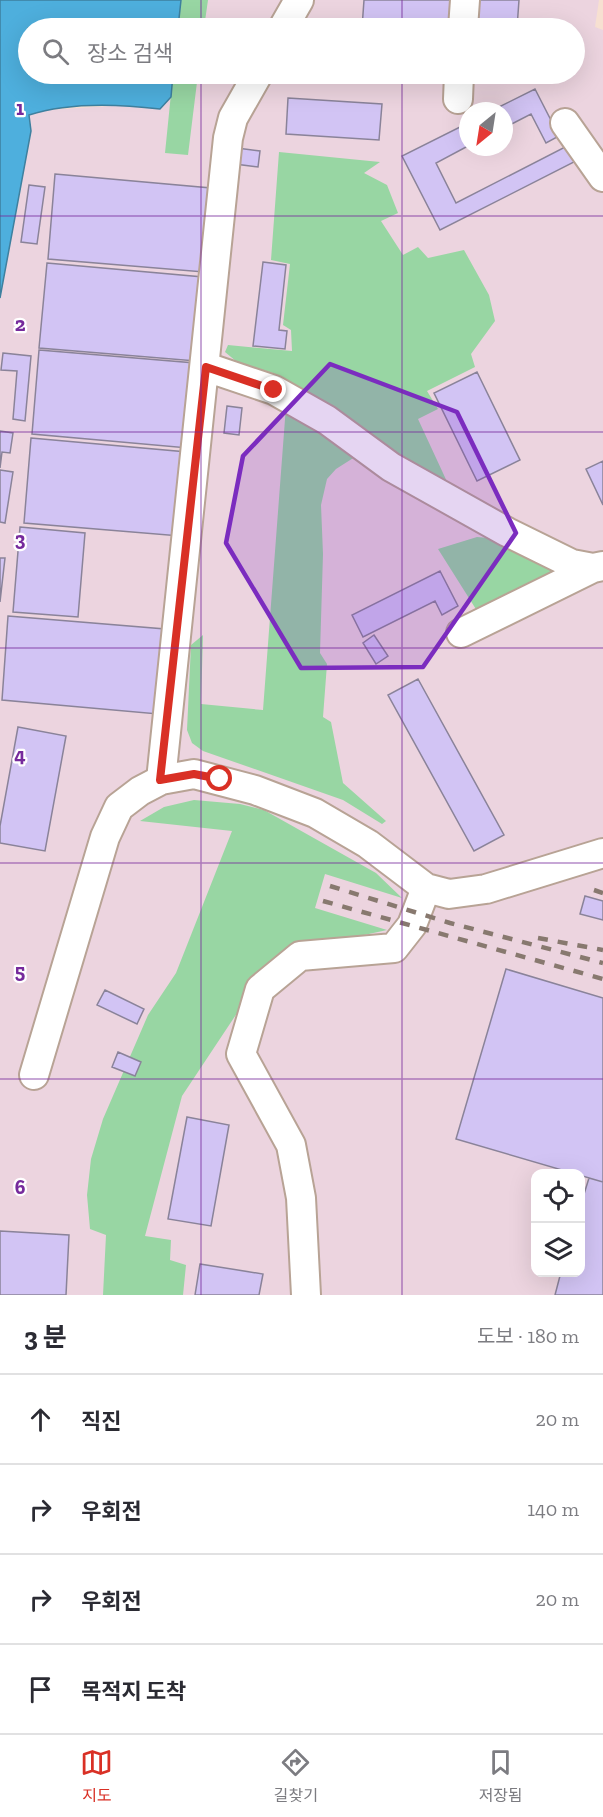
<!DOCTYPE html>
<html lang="ko">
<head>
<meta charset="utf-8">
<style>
  :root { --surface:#fff; --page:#f2f2f3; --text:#2b2b33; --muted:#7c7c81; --line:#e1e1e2; --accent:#d93025 }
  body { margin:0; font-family:"Zilla Slab","Noto Sans KR",serif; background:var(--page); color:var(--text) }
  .controls { position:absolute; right:18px; bottom:18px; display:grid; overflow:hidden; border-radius:12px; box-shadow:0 6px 24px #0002 }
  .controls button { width:54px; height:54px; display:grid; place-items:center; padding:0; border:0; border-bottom:2px solid var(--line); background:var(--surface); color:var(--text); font:30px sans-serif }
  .compass { position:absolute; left:459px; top:102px; width:54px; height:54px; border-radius:50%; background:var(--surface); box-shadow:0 6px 24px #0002; rotate:210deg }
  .stop { position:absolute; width:18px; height:18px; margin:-14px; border:4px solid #d93025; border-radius:50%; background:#fff }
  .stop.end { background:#d93025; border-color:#fff; box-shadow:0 2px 6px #0008 }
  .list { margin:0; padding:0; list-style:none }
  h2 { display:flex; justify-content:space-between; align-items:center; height:78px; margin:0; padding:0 24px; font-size:26px }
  h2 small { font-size:20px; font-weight:400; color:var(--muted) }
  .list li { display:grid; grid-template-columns:39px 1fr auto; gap:18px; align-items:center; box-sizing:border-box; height:90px; padding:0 24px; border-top:2px solid var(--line) }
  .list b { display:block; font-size:22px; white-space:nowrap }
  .list em { font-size:20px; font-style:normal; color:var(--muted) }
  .icon { flex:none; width:33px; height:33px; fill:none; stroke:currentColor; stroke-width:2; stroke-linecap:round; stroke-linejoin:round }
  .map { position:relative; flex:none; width:603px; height:1295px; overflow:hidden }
  .search { position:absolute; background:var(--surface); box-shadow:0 6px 24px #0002; left:18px; right:18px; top:18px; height:66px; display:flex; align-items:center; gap:15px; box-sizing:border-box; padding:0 21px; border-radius:33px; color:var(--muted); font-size:22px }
  .sheet { height:438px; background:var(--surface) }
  nav { display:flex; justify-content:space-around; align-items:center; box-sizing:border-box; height:84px; border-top:2px solid var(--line); background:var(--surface); font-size:16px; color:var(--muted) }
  nav a { display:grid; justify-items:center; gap:3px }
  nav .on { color:var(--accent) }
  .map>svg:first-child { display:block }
</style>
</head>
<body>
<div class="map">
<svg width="603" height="1295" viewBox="0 0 603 1295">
  <rect width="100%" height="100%" fill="#f7e0d1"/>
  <path fill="#ecd4df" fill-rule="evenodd" d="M181 0H599L595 27 603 30V1295H0V298L31 131 29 115 46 110 128 105 160 109 171 97 173 74H574V28H178ZM468 111H504V147H468ZM536 1174H580V1272H536Z"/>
  <path fill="#98d6a3" d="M181 0H208L204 28H178Z
    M173 74H198L188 155 165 153Z
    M279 152 380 162 364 173 387 185 398 213 381 221 403 255 418 247 428 258 464 250 489 295 495 321 471 354 475 367 427 391 438 409 418 419 449 486 400 459 305 391 273 373 237 362 225 352 228 345 292 351 291 330 283 325 290 264 271 260Z
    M286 406 358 455 336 469 327 479 321 505 323 554 320 653 327 664 323 717 331 722 343 783 386 821 382 824 343 800 203 751 192 743 187 730 191 645 203 635 201 704 263 710Z
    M477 537 501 539 566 573 479 614 438 549Z
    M194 800 240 804 264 810 376 873 402 898 325 874 315 908 387 930 355 937 261 977 182 1096 145 1236 171 1240 170 1260 186 1265 183 1295H103L106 1235 90 1229 87 1195 91 1159 103 1119 148 1015 176 973 232 831 140 821 164 807Z"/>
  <path fill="#4eafdd" stroke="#3e809f" stroke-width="1.5" d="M0 0H181L178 28H28V74H173L171 97 160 109C119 104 69 102 29 115L31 131 0 298Z"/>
  <path fill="#d2c4f4" stroke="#8a8399" stroke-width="1.5" d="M364 0H452L450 28H362Z
    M479 0H519L517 28H477Z
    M364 74H447V79Z
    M535 89 559 136 546 143 531 114 504 128V111H491Z
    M288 98 382 104 379 140 286 134Z
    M468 123V146L436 163 456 203 567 146 574 162 440 230 402 156Z
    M237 148 260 151 258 167 235 164Z
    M55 174 211 188 204 272 48 259Z
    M29 185 45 187 37 244 21 242Z
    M263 262 286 265 279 330 287 331 285 349 253 346Z
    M47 263 203 277 196 361 39 348Z
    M39 350 195 363 188 448 32 434Z
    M3 353 31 356 25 421 13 419 17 371 1 370Z
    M477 372 520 460 477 481 434 393Z
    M227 406 242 408 239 435 224 433Z
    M0 431 13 433 10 453 2 452 0 468Z
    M31 438 187 452 180 536 24 523Z
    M603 461V505L586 469Z
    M0 470 13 472 5 523 0 522Z
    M20 527 85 533 78 617 13 612Z
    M0 558H5L0 602Z
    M440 571 458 606 442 615 435 601 363 637 352 615Z
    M8 616 165 629 158 714 2 700Z
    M374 635 388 656 376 664 363 643Z
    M418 679 504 835 474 851 388 695Z
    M18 727 66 736 45 851 0 843V826Z
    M585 896 603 901V920L580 914Z
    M506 969 603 998V1182L456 1139Z
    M105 990 144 1009 137 1024 97 1005Z
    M118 1052 141 1062 135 1076 112 1067Z
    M187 1117 229 1125 211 1226 168 1219Z
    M589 1178 603 1182V1295H555L561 1272H580V1207Z
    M0 1231 69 1235 66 1295H0Z
    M200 1264 263 1274 259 1295H195Z"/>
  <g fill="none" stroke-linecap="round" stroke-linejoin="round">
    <g stroke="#b8a395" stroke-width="32">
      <path id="minor" d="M283 28 299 0
        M463 28 465 0
        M458 99 459 74
        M565 123 603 177
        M206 367 274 390 327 420 391 467 507 532 572 564 593 568 603 566
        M461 633 593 568
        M161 780 228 138 233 118 258 74
        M34 1075 105 837 119 807 140 791 161 780 194 774 255 790 315 813 368 844 426 888 449 894 486 889 603 853
        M306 1295 301 1198 291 1145 241 1054 260 989 300 956 394 948 412 925 426 888"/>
    </g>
    <use href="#minor" stroke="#fff" stroke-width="28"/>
    <path stroke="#88796f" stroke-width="4.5" stroke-dasharray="10 10" stroke-linecap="butt" d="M330 886 450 923 603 963
      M594 890 603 893
      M323 901 603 979
      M538 938 603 950"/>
  </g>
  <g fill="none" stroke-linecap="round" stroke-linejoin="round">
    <path stroke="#d93025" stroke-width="8" d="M220 779 194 774 160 780 206 367 274 390"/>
  </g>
  <path fill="#7b2cbf" fill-opacity="0.2" stroke="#7b2cbf" stroke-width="4.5" stroke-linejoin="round" d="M330 364 457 412 516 533 423 667 301 668 226 543 243 456Z"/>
  <path fill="none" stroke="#762a9c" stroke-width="1.5" stroke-opacity="0.55" d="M201 0V28M402 0V28M201 74V1295M402 74V1295M0 216H603M0 432H603M0 648H603M0 863H603M0 1079H603"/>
  <g font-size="20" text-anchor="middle" font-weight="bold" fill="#762a9c" stroke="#fff" stroke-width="4.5" stroke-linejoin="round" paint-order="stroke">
    <text x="20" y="115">1</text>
    <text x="20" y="331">2</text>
    <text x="20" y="546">3</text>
    <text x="20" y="762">4</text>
    <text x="20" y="978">5</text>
    <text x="20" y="1194">6</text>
  </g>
</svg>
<div class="controls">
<button><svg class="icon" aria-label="locate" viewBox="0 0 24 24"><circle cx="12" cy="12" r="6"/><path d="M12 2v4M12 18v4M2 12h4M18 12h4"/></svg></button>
<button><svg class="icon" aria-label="layers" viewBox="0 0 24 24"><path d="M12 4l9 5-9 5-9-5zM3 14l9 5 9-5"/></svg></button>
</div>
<svg class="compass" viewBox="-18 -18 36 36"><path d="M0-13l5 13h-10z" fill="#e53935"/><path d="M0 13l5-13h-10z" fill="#7c7c81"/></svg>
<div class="stop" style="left:220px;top:779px"></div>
<div class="stop end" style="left:274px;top:390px"></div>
<div class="search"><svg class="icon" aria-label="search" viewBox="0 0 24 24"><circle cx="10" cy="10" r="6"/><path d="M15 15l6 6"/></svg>장소 검색</div>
</div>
<section class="sheet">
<h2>3 분<small>도보 · 180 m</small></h2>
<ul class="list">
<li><svg class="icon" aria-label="ahead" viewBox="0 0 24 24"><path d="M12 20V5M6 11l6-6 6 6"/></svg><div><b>직진</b></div><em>20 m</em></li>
<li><svg class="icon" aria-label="right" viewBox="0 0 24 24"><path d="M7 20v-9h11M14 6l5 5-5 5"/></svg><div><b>우회전</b></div><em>140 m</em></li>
<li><svg class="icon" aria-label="right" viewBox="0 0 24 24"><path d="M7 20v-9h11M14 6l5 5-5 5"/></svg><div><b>우회전</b></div><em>20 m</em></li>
<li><svg class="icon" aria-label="arrive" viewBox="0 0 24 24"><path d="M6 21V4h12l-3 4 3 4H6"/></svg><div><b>목적지 도착</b></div></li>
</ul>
</section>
<nav>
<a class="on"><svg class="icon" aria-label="map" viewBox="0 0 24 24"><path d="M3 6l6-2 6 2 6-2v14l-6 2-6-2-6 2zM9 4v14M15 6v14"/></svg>지도</a>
<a><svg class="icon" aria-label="directions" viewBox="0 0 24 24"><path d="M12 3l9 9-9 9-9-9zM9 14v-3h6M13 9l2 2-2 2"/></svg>길찾기</a>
<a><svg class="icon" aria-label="saved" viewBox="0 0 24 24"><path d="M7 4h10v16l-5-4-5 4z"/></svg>저장됨</a>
</nav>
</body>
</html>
